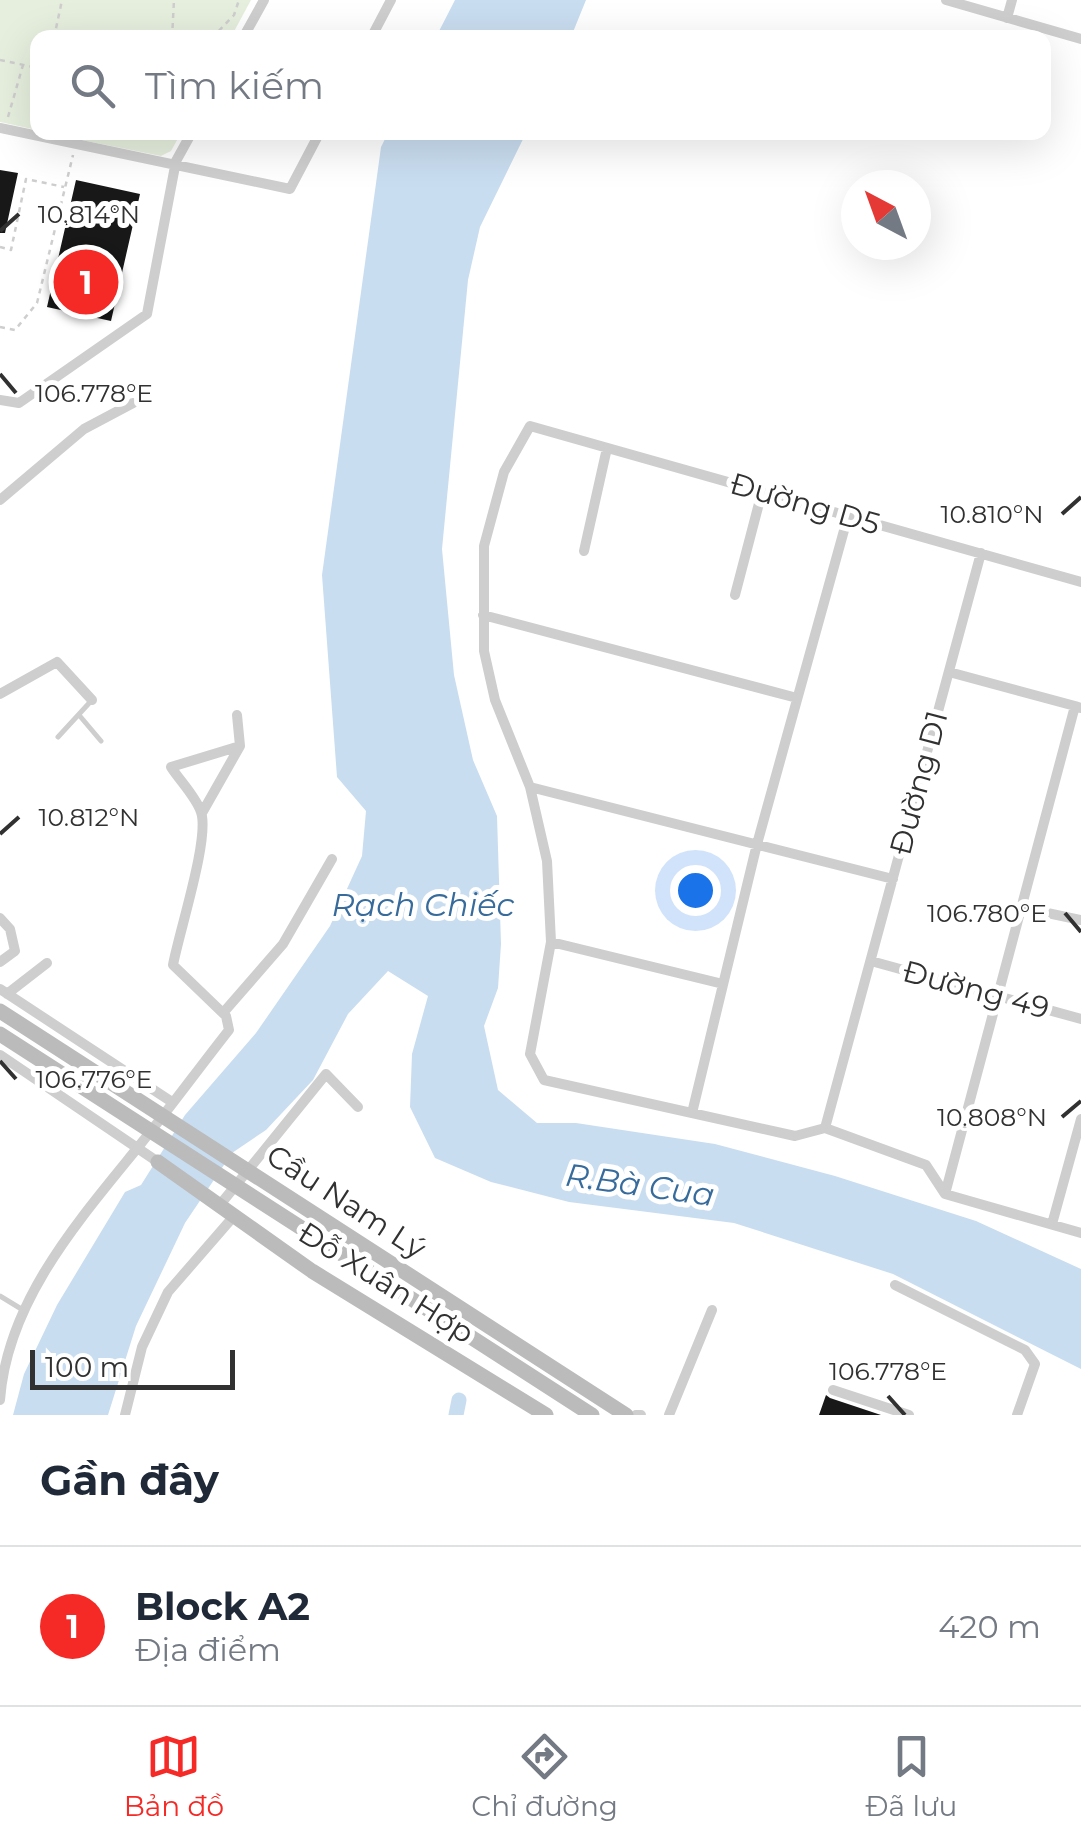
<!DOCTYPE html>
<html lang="vi">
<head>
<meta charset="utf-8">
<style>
  :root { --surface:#fff; --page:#f2f2f3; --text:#1f2937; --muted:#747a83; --line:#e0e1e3; --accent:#f52a26 }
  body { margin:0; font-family:Montserrat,sans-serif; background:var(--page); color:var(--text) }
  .compass { position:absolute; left:841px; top:170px; width:90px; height:90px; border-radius:50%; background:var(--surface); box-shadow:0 10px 40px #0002; rotate:319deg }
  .scale { position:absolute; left:30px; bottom:25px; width:205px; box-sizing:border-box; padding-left:10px; border:5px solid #313131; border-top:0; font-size:28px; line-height:35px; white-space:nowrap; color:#313131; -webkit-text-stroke:8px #fff; paint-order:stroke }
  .you { position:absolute; left:695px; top:890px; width:35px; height:35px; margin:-25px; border:8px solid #fff; border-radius:50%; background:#1a73e8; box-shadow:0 0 0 15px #1a73e833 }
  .badge { display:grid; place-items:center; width:65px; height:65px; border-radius:50%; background:var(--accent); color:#fff; font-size:32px; font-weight:700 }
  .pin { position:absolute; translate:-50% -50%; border:5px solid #fff; box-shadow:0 2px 10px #0006 }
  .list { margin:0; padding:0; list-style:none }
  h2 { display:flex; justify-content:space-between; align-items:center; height:130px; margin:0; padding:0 40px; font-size:42px }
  h2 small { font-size:32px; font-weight:400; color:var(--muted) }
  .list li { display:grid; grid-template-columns:65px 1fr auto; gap:30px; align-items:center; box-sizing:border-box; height:160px; padding:0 40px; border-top:2px solid var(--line) }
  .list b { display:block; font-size:38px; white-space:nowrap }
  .list p { margin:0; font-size:32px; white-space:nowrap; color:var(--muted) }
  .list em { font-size:32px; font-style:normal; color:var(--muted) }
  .icon { flex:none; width:55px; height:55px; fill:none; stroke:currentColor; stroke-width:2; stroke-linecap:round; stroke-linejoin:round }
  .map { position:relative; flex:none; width:1081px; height:1415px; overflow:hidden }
  .search { position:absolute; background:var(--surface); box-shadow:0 10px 40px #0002; left:30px; right:30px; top:30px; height:110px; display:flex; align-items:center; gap:25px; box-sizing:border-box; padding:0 35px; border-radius:20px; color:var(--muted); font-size:38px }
  .sheet { height:290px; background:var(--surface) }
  nav { display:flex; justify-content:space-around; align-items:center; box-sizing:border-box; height:140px; border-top:2px solid var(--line); background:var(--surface); font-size:28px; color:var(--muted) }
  nav a { display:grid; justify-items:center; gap:5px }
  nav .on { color:var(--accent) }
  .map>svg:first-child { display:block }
</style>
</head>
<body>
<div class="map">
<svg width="1081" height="1415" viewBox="0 0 1081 1415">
  <rect width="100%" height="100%" fill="#fff"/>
  <path fill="#e6efde" d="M0 0H251L231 37 38 38 37 130 0 122Z
    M47 133H181L171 151 161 156Z"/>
  <path fill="#c9ddf0" d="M455 0H586L571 37H436Z
    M388 133H526L480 227 468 280 442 549 454 675 473 760 497 816 501 944 498 988 484 1026 498 1090 537 1123H576L715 1144 835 1176 976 1221 1081 1269V1369L893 1274 734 1223 569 1202 491 1182 435 1158 410 1107 412 1054 428 996 388 971 348 1014 313 1080 266 1130 232 1153 185 1223 136 1326 108 1415H13L24 1374 57 1305 125 1192 141 1185 185 1115 256 1033 330 926 362 856 366 811 337 777 322 575 381 147Z"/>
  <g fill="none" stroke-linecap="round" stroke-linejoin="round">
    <path stroke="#c9ddf0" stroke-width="15" d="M456 1415 459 1400"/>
  </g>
  <path fill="#181818" d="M0 170 18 173 5 233H0Z
    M76 180 140 194 111 321 47 307Z
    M826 1395 830 1398 881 1415H819Z"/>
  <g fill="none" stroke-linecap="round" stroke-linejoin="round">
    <path stroke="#cecece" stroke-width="2.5" stroke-dasharray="5 5" stroke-linecap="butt" d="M54 38 62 0
      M172 38 174 0
      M212 38 234 15 239 0
      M0 60 38 68
      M8 117 23 65
      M120 132 145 139 165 132
      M0 247 11 250 26 179 64 187
      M0 327 15 330 37 303 73 155"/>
    <path stroke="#cecece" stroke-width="5" d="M79 715 101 741
      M58 737 92 700
      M0 1296 23 1310"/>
    <path stroke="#cecece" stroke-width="10" d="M946 0 1081 39
      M1007 18 1012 0
      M243 38 264 0
      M371 38 391 0
      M0 128 290 189 320 132
      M0 400 19 403 147 314 176 161 192 132
      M0 500 84 429 133 403
      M584 551 607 448
      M1081 582 530 426 504 472 484 546V651L495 700 530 787 547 861 551 942 530 1054 544 1080 795 1136 825 1128 926 1165 945 1194 1081 1233
      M735 595 762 492
      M483 615 797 698
      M949 672 1075 706
      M0 694 57 662 92 700
      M530 787 893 879
      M202 813 240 746 237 715
      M1019 907 1081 920
      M0 918 10 929 15 951 0 962
      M551 942 723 984
      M871 961 1081 1019
      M0 989 172 1102
      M7 994 47 963
      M223 1013 283 944 332 859
      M0 1055 158 1162
      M692 1113 757 844 848 516
      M825 1128 981 553
      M945 1194 1075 706 1081 708
      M219 1206 326 1074 358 1107
      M1052 1224 1081 1119
      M895 1285 1025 1350 1035 1364 1017 1415
      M833 1390 909 1415
      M0 1400C7 1301 79 1220 139 1146 170 1108 199 1068 229 1030L226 1016 173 965C179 932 210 838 201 812 196 797 180 781 171 767L240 746
      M125 1415 142 1347 168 1292 234 1216
      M636 1415H641
      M669 1415 712 1310"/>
    <path stroke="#bbb" stroke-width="15" d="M0 1011 626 1415
      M0 1034 592 1415
      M158 1162 312 1271 546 1415"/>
  </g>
  <path fill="none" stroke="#313131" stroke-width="4" d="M0 231 19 214M0 374 16 393M1062 514 1081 497M0 834 19 817M1065 913 1081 932M0 1061 16 1079M1062 1117 1081 1101M888 1396 905 1415"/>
  <g text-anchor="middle" stroke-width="10" stroke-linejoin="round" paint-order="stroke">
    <g font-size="30" fill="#313131" stroke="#fff">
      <text transform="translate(805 504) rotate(16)" y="10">Đường D5</text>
      <text transform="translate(919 783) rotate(-75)" y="10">Đường D1</text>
      <text transform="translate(976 990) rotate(15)" y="10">Đường 49</text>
      <text transform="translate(346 1202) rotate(33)" y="10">Cầu Nam Lý</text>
      <text transform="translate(386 1283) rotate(32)" y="10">Đỗ Xuân Hợp</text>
    </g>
    <g font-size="32" font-style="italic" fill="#366b9c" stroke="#fff">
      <text x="423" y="916">Rạch Chiếc</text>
      <text transform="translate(640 1185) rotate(8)" y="11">R.Bà Cua</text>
    </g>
  </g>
  <g font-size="25" text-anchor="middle" fill="#313131" stroke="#fff" stroke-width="10" stroke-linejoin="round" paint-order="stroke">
    <text x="89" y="223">10.814°N</text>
    <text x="94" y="402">106.778°E</text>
    <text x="992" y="523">10.810°N</text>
    <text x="89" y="826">10.812°N</text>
    <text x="987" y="922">106.780°E</text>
    <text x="94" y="1088">106.776°E</text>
    <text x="992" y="1126">10.808°N</text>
    <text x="888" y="1380">106.778°E</text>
  </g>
</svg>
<svg class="compass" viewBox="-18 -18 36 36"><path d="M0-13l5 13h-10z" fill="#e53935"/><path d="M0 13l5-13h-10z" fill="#747a83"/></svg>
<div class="scale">100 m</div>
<div class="you"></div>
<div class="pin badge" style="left:86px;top:282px">1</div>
<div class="search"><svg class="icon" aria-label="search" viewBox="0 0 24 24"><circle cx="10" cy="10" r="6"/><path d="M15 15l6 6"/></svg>Tìm kiếm</div>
</div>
<section class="sheet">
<h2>Gần đây<small></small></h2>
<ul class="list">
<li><span class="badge">1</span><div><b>Block A2</b><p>Địa điểm</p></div><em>420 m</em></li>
</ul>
</section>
<nav>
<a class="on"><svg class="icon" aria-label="map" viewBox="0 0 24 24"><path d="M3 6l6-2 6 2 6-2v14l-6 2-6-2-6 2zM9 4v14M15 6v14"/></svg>Bản đồ</a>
<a><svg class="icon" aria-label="directions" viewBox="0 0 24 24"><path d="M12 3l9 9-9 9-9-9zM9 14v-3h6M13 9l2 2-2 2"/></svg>Chỉ đường</a>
<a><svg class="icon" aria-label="saved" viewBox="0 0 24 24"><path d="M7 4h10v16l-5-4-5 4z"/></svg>Đã lưu</a>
</nav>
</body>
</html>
